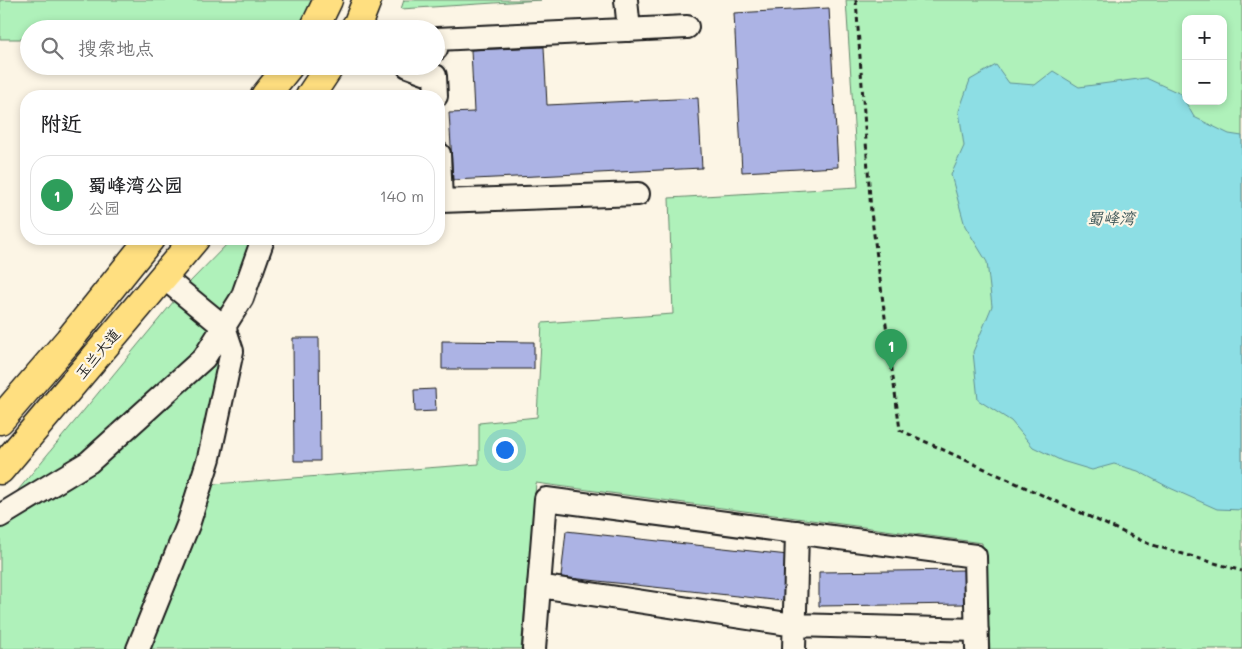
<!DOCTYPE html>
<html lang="zh">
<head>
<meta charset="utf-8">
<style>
  :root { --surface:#fff; --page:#f2f2f2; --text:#202124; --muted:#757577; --line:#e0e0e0; --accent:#ea580c }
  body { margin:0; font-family:Mali,"LXGW WenKai TC",sans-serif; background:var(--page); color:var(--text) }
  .controls { position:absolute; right:15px; top:15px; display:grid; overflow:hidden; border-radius:10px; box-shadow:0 2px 8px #0003 }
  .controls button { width:45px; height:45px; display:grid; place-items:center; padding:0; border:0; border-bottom:1px solid var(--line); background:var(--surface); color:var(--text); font:25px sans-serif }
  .you { position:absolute; left:504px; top:449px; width:18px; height:18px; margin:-12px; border:4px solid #fff; border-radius:50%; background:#1a73e8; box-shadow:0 0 0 8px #1a73e833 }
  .badge { display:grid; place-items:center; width:32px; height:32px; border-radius:50%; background:var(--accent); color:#fff; font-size:16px; font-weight:700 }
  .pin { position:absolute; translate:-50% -41px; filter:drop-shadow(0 1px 2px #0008) }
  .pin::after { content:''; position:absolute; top:26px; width:18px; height:15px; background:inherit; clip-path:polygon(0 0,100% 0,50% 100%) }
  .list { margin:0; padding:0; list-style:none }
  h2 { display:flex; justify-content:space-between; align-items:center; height:65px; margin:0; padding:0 20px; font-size:21px }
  h2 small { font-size:16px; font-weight:400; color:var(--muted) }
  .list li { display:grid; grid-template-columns:32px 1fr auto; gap:15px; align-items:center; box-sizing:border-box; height:80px; margin:0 10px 10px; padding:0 10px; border:1px solid var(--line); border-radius:20px }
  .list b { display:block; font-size:19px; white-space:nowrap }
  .list p { margin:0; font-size:16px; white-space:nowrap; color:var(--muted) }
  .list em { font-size:16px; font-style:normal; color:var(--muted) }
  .icon { flex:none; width:28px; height:28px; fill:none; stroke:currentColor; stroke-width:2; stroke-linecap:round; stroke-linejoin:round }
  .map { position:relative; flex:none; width:1242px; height:649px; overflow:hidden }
  .search { position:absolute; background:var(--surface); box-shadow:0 2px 8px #0003; left:20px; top:20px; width:425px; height:55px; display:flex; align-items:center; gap:12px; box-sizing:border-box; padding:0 18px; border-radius:28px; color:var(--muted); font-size:19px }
  .panel { position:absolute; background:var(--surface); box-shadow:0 2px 8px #0003; left:20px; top:90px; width:425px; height:155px; border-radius:20px }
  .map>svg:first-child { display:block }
</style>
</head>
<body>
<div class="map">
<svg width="1242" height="649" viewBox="0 0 1242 649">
  <rect width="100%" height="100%" fill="#fcf5e5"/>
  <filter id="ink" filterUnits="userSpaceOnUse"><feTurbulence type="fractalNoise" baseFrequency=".02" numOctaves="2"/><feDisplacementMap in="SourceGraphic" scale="10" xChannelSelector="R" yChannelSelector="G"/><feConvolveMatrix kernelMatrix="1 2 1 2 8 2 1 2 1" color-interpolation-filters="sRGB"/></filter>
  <g filter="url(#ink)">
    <path fill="#aff1ba" stroke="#66866b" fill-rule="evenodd" d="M0 0H328L314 29H29V39H0Z
      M404 0H541L401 9Z
      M846 0H1242V649H990L982 543 536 483 521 649H0V512L188 284 232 239H263L242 298 201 485 479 464V423L537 417 542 323 673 314 669 198 858 187ZM1186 19H1223V101H1186Z"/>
    <path fill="#8ddee4" stroke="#609094" d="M996 65 1009 83 1035 85 1053 71 1079 87 1146 78 1181 94 1194 117 1229 134 1242 136V510L1217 509 1170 488 1138 471 1114 464 1092 470 1062 461 1033 447 1011 421 978 400 973 352 992 306 987 262 965 226 951 175 964 146 959 111 970 80Z"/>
    <path fill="#acb3e4" stroke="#1c1c1c" d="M829 8 838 167 742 172 734 13Z
      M544 47 547 105 698 98 702 168 453 180 449 113 474 112 471 50Z
      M293 338H319L320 461H294Z
      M442 341 534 342V369H442Z
      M435 389 436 411 415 412 414 390Z
      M566 531 788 555 783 601 561 577Z
      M964 570 965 604 819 606V572Z"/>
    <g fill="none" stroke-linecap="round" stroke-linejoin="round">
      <g stroke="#1c1c1c" stroke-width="26">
        <path id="minor" d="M626 0 629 30
          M436 49 437 39 687 27
          M408 66 435 76 436 96
          M439 154 441 201 638 194
          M0 516 89 462 204 358 242 298 263 239
          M539 586 794 625 977 630
          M138 649 188 525 209 458 232 351 224 327 163 277
          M534 649 546 499 975 556 977 649
          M794 649 797 532"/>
      </g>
      <g stroke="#1c1c1c" stroke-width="31">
        <path id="major" d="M314 29 328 0
          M354 29 358 23 367 0
          M265 96 289 66
          M310 96 330 66
          M0 420 69 340 150 239
          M0 470 195 239"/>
      </g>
      <path stroke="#1c1c1c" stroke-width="3" stroke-dasharray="5 4" stroke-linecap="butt" d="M856 0 871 212 900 430 1149 544 1242 571"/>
      <use href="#minor" stroke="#fcf5e5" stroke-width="22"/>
      <use href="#major" stroke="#ffdf80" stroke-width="28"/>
    </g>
  </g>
  <g text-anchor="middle" stroke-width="4.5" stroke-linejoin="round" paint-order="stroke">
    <g font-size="15" fill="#1c1c1c" stroke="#fcf5e5">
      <text transform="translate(98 354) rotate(-50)" y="5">玉兰大道</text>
    </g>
    <g font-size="16" font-style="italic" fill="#3e5658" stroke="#fcf5e5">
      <text x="1111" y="224">蜀峰湾</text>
    </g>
  </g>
</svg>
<div class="controls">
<button>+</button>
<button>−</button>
</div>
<div class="you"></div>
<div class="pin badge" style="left:891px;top:370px;background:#2e9e5b">1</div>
<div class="search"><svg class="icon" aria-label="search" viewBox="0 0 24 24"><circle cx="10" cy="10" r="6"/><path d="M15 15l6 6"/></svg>搜索地点</div>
<section class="panel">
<h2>附近<small></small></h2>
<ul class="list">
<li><span class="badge" style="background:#2e9e5b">1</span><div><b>蜀峰湾公园</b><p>公园</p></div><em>140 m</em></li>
</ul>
</section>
</div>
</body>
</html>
